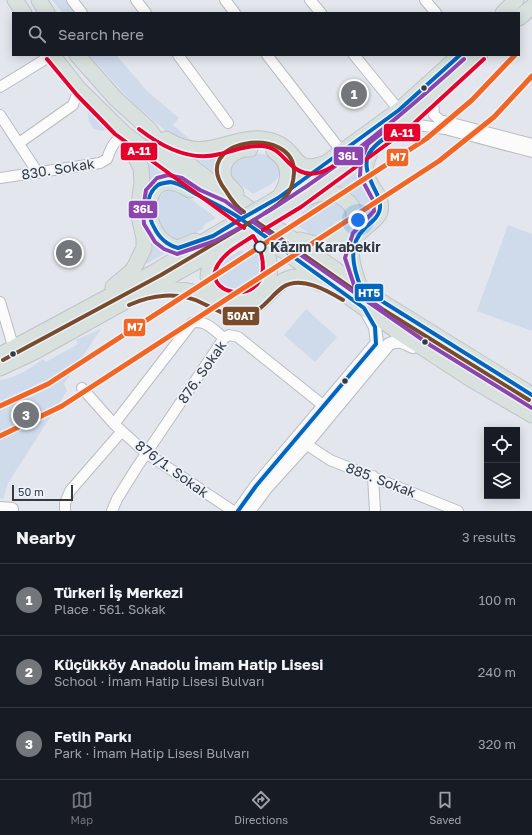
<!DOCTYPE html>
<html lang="en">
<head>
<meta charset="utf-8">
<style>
  :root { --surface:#171b24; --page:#20242c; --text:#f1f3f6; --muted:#9ea1a6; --line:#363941; --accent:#73767b }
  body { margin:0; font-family:"Golos Text",sans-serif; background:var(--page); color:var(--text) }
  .controls { position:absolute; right:12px; bottom:12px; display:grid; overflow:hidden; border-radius:0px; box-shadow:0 2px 10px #0003 }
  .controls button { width:36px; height:36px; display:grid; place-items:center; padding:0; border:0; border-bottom:1px solid var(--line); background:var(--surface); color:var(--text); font:20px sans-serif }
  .scale { position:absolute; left:12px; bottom:10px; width:61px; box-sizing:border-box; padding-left:4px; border:2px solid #36393d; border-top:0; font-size:11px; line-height:14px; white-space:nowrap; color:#36393d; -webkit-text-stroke:3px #ecf3fe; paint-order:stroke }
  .you { position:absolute; left:358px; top:220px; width:14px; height:14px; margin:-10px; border:3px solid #fff; border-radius:50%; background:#1a73e8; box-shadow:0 0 0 6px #1a73e833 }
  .badge { display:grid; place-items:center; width:26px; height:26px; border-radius:50%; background:var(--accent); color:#fff; font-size:13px; font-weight:700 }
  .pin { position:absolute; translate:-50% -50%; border:2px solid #fff; box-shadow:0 1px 4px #0006 }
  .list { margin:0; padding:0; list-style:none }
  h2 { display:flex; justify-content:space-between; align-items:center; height:52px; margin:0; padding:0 16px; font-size:17px }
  h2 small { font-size:13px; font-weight:400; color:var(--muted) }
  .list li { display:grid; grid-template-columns:26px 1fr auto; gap:12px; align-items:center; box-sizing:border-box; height:72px; padding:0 16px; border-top:1px solid var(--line) }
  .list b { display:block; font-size:15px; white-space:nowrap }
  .list p { margin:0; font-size:13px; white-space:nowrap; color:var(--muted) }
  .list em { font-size:13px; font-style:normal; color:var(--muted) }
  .icon { flex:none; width:22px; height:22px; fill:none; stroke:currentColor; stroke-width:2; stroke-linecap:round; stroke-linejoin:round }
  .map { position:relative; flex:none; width:532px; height:511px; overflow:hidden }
  .search { position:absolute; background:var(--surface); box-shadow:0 2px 10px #0003; left:12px; right:12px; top:12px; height:44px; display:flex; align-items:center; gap:10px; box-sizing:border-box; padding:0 14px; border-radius:0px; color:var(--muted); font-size:15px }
  .sheet { height:268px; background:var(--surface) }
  nav { display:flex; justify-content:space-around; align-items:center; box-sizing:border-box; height:56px; border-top:1px solid var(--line); background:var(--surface); font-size:11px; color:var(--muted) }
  nav a { display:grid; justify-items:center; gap:2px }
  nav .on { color:var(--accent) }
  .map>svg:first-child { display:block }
</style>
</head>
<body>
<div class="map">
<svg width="532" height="511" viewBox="0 0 532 511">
  <rect width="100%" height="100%" fill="#e3e7ed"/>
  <path fill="#cfdaeb" d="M52 0H68L78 13H63Z
    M89 55H116L148 92 179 118 173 125 193 142 177 139 166 131 133 103Z
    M87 108 108 129 102 131 94 129 89 122Z
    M225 151 217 175 196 159 195 156Z
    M246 153 270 155 276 158 281 171C276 185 265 187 253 194L230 177 229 165Z
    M142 154 167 175 158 179 147 188Z
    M356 172C362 180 378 202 373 211 369 217 362 222 357 227L339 185Z
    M173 188 187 196 216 218 204 225 203 229 181 241 172 240C157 225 146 196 173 188Z
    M326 201 338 202 349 209V225L325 241 313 236 292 222 303 216 301 213 316 202Z
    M508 225 532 234V331L477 311Z
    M146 227 166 253 144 265 149 245Z
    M254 245C268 269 264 271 251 293L223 289 218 279 217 268 223 260 242 250 244 253Z
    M306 309 337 337 315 362 284 335Z
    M101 329 64 384 67 391 8 483 3 499 0 498V380C16 378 31 368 43 359L46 362 78 344 76 340Z"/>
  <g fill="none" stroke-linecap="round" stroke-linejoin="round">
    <g stroke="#b9bcc0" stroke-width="12">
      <path id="minor" d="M72 0 82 13
        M136 0 146 13
        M225 0 235 13
        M310 0 321 13
        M425 0 436 13
        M178 55 228 123
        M267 55 342 152
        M354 55 399 110
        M0 87 52 55
        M433 98 434 115 440 120 532 144
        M0 115 38 173
        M405 123 445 129 532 152
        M19 143 73 105 79 89
        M0 178 100 163 107 159C111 147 114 141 125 134
        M0 302 14 349
        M82 388 114 424 146 453 233 511
        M114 424 192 323C204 318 215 331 224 338
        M306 444 330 460 458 511
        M373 476 375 511
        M65 511V503L70 491 122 431
        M112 511 117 499 137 467 224 338 229 335 238 337 324 406"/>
    </g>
    <g stroke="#b9bcc0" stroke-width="14">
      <path id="tertiary" d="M365 309 375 327 378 351
        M0 508 12 509V511
        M238 511 256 486 376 344
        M249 511 267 487 306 444 389 344C399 339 404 343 413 347"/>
    </g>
    <g stroke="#c1c3c7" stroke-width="17">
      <path id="primary" d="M15 0 24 13
        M39 0 47 13
        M503 13 516 0
        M519 18 532 7
        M52 55 79 89 125 134 257 232 394 329 469 378 532 415
        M77 55 116 99 149 129 156 139 210 181 377 299 532 395
        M166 139C211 167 234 128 275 142 298 150 292 175 323 164
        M274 151C291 162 291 180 280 196
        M190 190C138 157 137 241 178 248L195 241
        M236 193C232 188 226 184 224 178 219 161 235 148 250 149
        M278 198 399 110 460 55
        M297 202 405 123 480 55
        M280 213C294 205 310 194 327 192 332 192 337 194 341 197 368 211 348 240 326 244 316 246 308 241 299 240
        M223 250C162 309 311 324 258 234
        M113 287 133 270 144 248V238L138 212 142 182 141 168 126 137
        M360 287C352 266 344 245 365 228 370 223 378 219 380 212 384 197 370 187 366 175 363 166 369 156 372 148
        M147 292C162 290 178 288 193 292 210 296 222 312 241 310 278 305 272 260 322 284
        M0 355 158 270 213 236
        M0 368 36 351 232 242"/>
    </g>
    <use href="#minor" stroke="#fbfbfc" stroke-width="10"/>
    <use href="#tertiary" stroke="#fbfbfc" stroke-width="12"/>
    <use href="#primary" stroke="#d8e1de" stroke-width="15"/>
    <g stroke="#c1c3c7" stroke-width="17" stroke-linecap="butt">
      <path id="primary-bridge" d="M213 236 278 198
        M232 242 280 213"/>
    </g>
    <use href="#primary-bridge" stroke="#d8e1de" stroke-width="15"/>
    <g stroke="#ecf3fe" stroke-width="7">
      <path id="bus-1" d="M396 130C366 151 358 157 376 192 379 198 382 205 379 212 377 219 370 223 365 228 347 245 353 267 361 288L532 395
        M170 182C181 183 188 190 198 195 213 203 227 209 241 219L213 236 178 248C174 247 170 245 167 243 151 232 139 199 158 185 161 183 166 183 170 182Z
        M241 219 278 198 399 110 460 55
        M238 511 256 486 376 344 375 327 364 308 241 219"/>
    </g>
    <g stroke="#ecf3fe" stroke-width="7">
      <path id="bus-2" d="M244 212C236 207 231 199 226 191 185 139 296 123 294 173 293 194 282 203 265 213
        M129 305C151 295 178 291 202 303 215 309 227 317 242 316 261 314 269 297 283 287 301 275 328 291 343 300
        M3 360 161 275 254 220 374 304 529 400"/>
    </g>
    <g stroke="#ecf3fe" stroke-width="7">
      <path id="bus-3" d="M464 59C398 119 329 176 252 221L430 345 532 408
        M241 227 215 241 177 254 164 249 155 242 144 224 143 210 146 190 157 178 168 175 182 178 200 190 225 201 241 213
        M382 309 356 291 345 258 353 233 374 211 373 200 360 176 361 160 368 144 392 125"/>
    </g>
    <g stroke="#ecf3fe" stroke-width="7">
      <path id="bus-4" d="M47 59 77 95 115 134 244 228
        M139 129C162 147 191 162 220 154 234 151 247 145 262 146 275 147 280 154 289 163 310 185 331 169 350 154
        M263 230 301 207 409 128 484 59
        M253 236C260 246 263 256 263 268 261 308 198 293 219 263 227 251 241 244 253 236Z"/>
    </g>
    <use href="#bus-1" stroke="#0065bd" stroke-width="4"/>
    <use href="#bus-2" stroke="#7a4b2a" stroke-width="4"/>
    <use href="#bus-3" stroke="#8e44ad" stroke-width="4"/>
    <use href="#bus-4" stroke="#e4002b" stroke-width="4"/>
    <g stroke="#ecf3fe" stroke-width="8">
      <path id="metro-1" d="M0 406 48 384 426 139 472 100 515 55
        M0 436 62 406 439 161 494 117 532 76"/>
    </g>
    <use href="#metro-1" stroke="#f26522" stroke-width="5"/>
  </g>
  <g fill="#36393d" stroke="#ecf3fe" stroke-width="1.5">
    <circle cx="424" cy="88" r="3.5"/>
    <circle cx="425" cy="342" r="3.5"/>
    <circle cx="13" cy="354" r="3.5"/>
    <circle cx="345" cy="381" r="3.5"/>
  </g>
  <circle fill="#ecf3fe" stroke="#36393d" stroke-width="2" cx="260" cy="247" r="5.5"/>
  <g text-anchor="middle" stroke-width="3.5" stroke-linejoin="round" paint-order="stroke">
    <g font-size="14" fill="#36393d" stroke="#ecf3fe">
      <text transform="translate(58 169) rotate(-9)" y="5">830. Sokak</text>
      <text transform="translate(202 372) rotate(-55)" y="5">876. Sokak</text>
      <text transform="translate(172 469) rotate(36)" y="5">876/1. Sokak</text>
      <text transform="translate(381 480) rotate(21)" y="5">885. Sokak</text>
    </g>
    <g font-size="14" font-weight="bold" fill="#36393d" stroke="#ecf3fe" text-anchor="start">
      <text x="270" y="252">Kâzım Karabekir</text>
    </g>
  </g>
  <g stroke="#ecf3fe" stroke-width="1.5">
    <rect x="383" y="123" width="38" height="19" rx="4" fill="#e4002b"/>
    <rect x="120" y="142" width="38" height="19" rx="4" fill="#e4002b"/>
    <rect x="333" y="146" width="31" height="20" rx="4" fill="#8e44ad"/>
    <rect x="386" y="148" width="23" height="19" rx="4" fill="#f26522"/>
    <rect x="128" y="200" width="30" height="19" rx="4" fill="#8e44ad"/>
    <rect x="354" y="283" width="30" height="19" rx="4" fill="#0065bd"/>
    <rect x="222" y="306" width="38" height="20" rx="4" fill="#7a4b2a"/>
    <rect x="123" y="318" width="23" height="19" rx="4" fill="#f26522"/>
  </g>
  <g font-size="11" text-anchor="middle" font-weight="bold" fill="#fff">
    <text x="402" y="137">A-11</text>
    <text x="139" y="155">A-11</text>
    <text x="348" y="160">36L</text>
    <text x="398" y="161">M7</text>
    <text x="143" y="213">36L</text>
    <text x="369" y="297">HT5</text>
    <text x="241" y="320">50AT</text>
    <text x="135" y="331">M7</text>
  </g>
</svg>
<div class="controls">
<button><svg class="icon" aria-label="locate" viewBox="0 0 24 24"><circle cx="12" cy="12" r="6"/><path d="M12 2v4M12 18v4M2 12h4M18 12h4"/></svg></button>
<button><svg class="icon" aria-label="layers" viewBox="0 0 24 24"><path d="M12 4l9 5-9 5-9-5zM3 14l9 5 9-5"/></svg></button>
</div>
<div class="scale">50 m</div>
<div class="you"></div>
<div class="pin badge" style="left:354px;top:94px">1</div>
<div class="pin badge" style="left:69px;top:253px">2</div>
<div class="pin badge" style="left:26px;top:415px">3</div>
<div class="search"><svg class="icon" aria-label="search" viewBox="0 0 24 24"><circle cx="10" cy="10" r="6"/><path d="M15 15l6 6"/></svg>Search here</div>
</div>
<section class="sheet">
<h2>Nearby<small>3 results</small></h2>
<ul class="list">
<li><span class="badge">1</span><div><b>Türkeri İş Merkezi</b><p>Place · 561. Sokak</p></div><em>100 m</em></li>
<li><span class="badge">2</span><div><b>Küçükköy Anadolu İmam Hatip Lisesi</b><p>School · İmam Hatip Lisesi Bulvarı</p></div><em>240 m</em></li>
<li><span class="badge">3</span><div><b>Fetih Parkı</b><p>Park · İmam Hatip Lisesi Bulvarı</p></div><em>320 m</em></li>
</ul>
</section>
<nav>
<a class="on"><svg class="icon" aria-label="map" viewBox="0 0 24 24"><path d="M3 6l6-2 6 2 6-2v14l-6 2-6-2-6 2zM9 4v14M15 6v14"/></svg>Map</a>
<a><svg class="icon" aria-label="directions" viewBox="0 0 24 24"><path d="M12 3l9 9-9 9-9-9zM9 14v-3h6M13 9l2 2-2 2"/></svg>Directions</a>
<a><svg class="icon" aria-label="saved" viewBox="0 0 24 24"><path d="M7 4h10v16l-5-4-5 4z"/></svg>Saved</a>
</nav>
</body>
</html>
